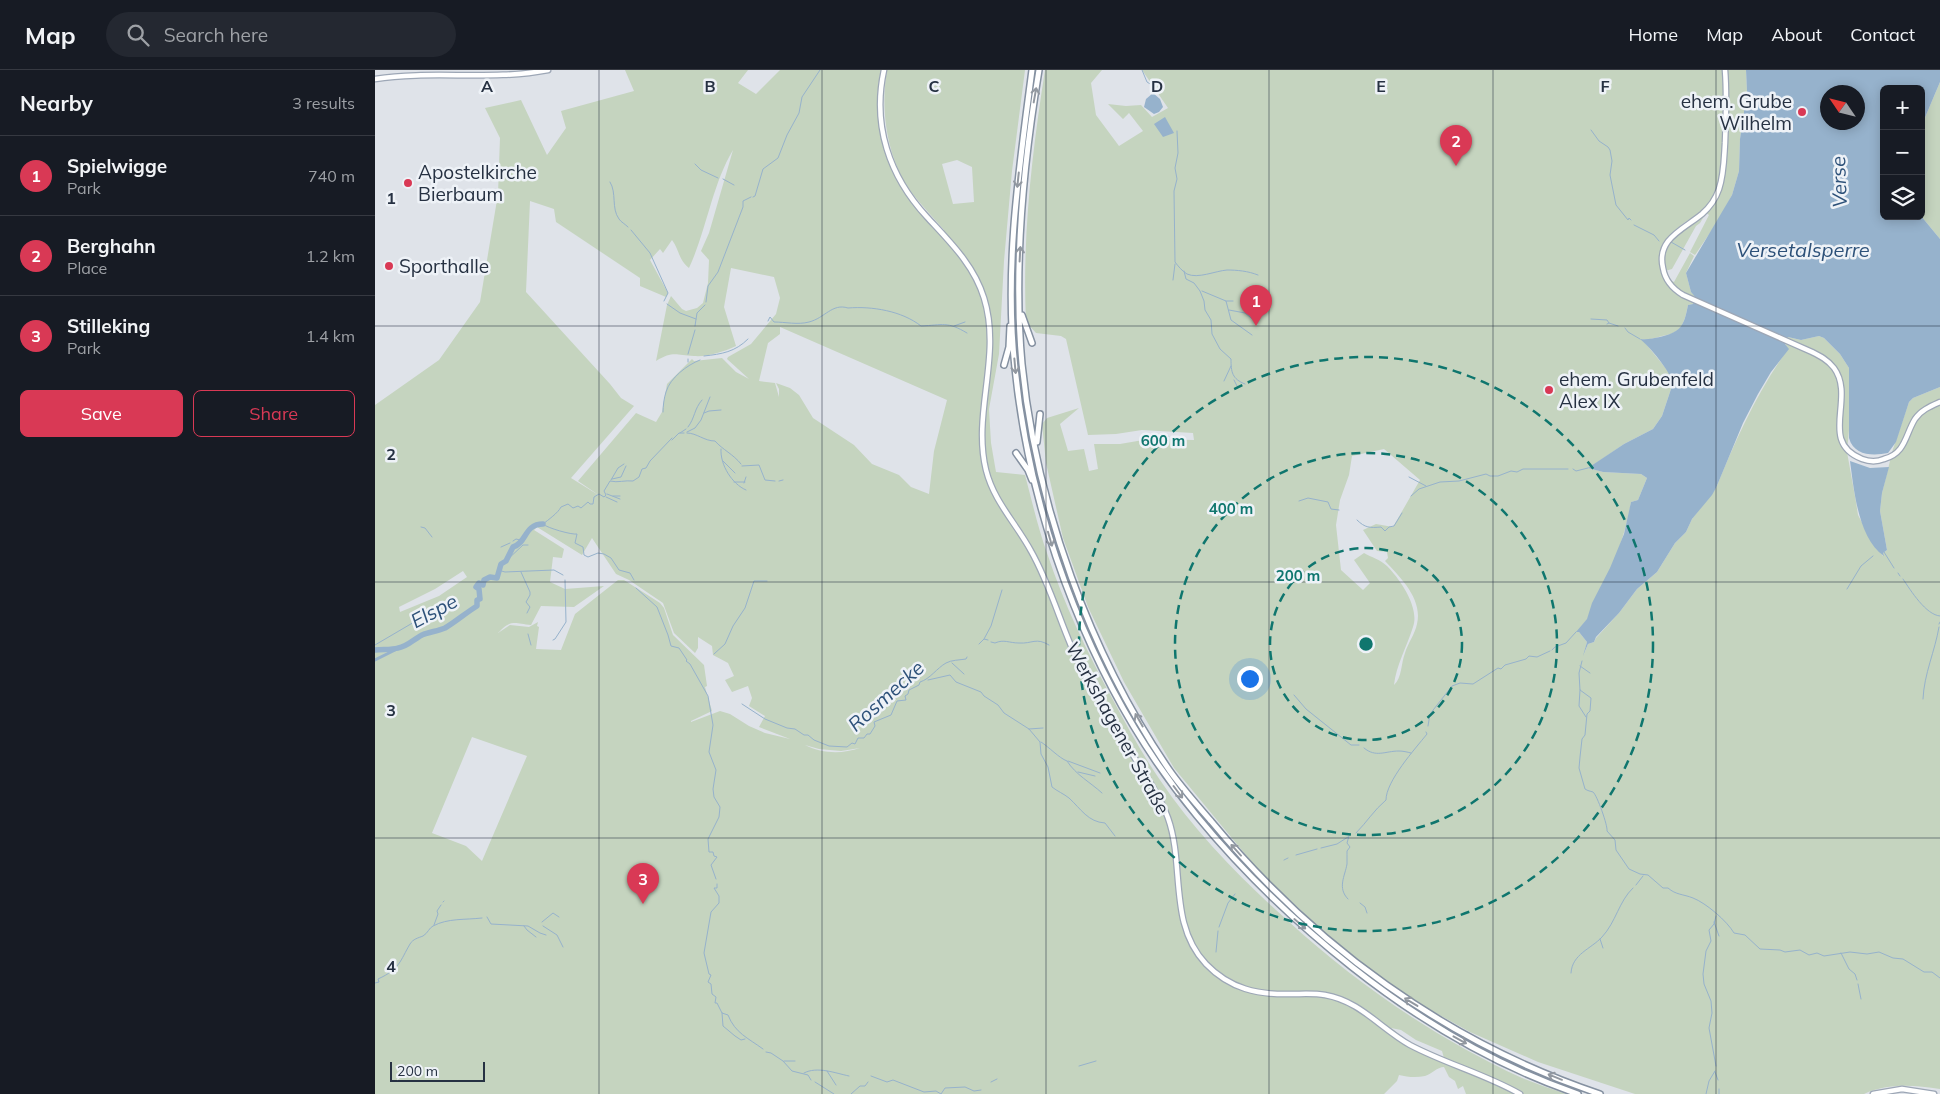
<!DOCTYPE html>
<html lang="en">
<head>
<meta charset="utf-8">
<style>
  :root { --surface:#171b24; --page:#242831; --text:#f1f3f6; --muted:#9ea1a6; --line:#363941; --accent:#d93955 }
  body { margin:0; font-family:Mulish,sans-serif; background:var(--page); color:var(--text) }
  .controls { position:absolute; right:15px; top:15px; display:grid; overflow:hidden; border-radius:8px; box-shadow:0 2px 12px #0003 }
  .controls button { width:45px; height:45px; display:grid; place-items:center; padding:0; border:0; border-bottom:1px solid var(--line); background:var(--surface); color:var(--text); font:25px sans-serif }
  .compass { position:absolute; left:1445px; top:15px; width:45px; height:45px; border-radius:50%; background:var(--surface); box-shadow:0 2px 12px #0003; rotate:305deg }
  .scale { position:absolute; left:15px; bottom:12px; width:95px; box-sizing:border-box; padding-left:5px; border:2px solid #263142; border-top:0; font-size:14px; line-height:18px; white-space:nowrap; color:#263142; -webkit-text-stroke:4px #eef2f7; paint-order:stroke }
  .you { position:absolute; left:874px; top:608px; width:18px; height:18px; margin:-12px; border:4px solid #fff; border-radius:50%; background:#1a73e8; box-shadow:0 0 0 8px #1a73e833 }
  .badge { display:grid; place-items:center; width:32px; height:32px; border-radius:50%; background:var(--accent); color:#fff; font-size:16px; font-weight:700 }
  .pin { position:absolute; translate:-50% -41px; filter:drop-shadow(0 1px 2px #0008) }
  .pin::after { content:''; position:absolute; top:26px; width:18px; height:15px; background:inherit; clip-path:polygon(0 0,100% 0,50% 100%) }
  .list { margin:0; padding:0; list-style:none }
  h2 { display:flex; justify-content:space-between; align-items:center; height:65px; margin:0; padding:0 20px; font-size:21px }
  h2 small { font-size:16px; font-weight:400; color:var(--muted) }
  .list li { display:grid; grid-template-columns:32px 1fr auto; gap:15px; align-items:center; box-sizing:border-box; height:80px; padding:0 20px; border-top:1px solid var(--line) }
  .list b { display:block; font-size:19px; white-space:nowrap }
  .list p { margin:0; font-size:16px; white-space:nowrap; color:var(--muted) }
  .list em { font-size:16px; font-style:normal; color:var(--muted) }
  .actions { display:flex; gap:10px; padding:15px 20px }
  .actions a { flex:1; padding:11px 0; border:1px solid var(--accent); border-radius:8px; text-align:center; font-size:18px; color:var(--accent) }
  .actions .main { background:var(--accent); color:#fff }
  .icon { flex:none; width:28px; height:28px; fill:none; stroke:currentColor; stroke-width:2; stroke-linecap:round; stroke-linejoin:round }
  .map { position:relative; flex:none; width:1565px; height:1024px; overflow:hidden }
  header { display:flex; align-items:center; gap:30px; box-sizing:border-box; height:70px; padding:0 25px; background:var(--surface); border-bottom:1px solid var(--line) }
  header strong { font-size:24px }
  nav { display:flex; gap:28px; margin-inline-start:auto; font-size:18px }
  .search { width:350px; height:45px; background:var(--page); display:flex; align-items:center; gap:12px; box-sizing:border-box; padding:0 18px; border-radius:28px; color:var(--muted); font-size:19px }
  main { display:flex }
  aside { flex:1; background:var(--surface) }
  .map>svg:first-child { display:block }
</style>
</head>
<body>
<header>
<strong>Map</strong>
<div class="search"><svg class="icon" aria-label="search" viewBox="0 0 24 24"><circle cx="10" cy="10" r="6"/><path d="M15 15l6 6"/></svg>Search here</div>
<nav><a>Home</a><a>Map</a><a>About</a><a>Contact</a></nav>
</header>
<main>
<aside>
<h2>Nearby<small>3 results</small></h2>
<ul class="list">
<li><span class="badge">1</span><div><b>Spielwigge</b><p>Park</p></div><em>740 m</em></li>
<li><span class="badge">2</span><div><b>Berghahn</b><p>Place</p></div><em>1.2 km</em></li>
<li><span class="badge">3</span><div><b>Stilleking</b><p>Park</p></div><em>1.4 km</em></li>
</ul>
<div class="actions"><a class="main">Save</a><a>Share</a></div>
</aside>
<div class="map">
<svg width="1565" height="1024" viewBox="0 0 1565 1024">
  <rect width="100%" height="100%" fill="#dfe3e9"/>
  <path fill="#c5d4bf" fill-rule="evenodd" d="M250 0H373L363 13 381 24 405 0H506C497 39 505 85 529 118 540 134 555 147 568 162L569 160C558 147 546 135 536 122 512 88 505 41 512 0H650L637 101 629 191 624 284 614 339 616 373 621 402 650 405C657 431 663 458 672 483 689 534 712 582 737 628 752 656 767 684 785 710 820 762 865 808 912 850 982 914 1060 968 1147 1008 1161 1014 1177 1019 1191 1024H1091L1088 1016 1083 1019 1080 1011 1074 1007 1069 997C1062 997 1057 1004 1050 1006 1041 1008 1032 1007 1024 1005L1022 1011 1009 1024H0V335L64 290 105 232 123 124 125 68 110 38 146 30 172 85 191 58 186 41 259 21ZM358 80 334 163 326 181 334 190 333 213 328 233 322 238 311 241 307 239 296 226 292 235 281 291C298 281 300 285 319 286 333 287 348 282 361 276L349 237 356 198 399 207 405 228 401 244 376 274 353 287 352 289 374 309 361 302 347 288 319 291 317 289 292 314 287 342 281 352 261 343 203 411 225 426 196 408 259 336 246 328 235 314 151 222 155 131 179 139 181 152 265 208V216L291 227 293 223 275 190 285 179 288 183 297 170C305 181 303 189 314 198 332 159 337 115 358 80ZM582 90 597 97 599 132 578 134 567 94ZM405 257 572 330 559 381 554 424 536 417 524 405 497 394 479 375 438 348 424 325 415 318 401 313 404 319V327L400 313 384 311 393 273 405 264ZM162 457 207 485 217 468 241 504 254 510 288 533 299 563 320 583 323 578V567L337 576 338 585 353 593 359 606 350 610 357 622 373 616 377 628 374 636 390 646 384 657 415 669 390 663 374 656 355 644 345 641 316 652V651L337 641 330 617 332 616 329 595 298 565 289 538 285 533 249 510H243L200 544 186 580 161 579 164 557 162 556 163 552 154 557 135 555 123 563C136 549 139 553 156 555L166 536 199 537 229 516 190 519 175 512 178 487 187 488 189 479 159 460ZM88 501 92 507 64 526 25 542 24 537 60 519ZM97 667 152 686 107 791 91 776 57 763ZM430 675 444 679 466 681 485 678C467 684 448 684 430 675ZM1016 958 1026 960 1041 970 1067 981 1069 988 1033 971Z
    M670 0H727L716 13 721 45 744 76 768 61 754 43 748 49 733 34 751 36 766 35 777 47 793 38 767 0H1371L1372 21 1365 69 1364 101 1357 125 1343 151 1320 185 1315 182 1334 145 1331 143 1325 153 1321 156 1297 199 1290 201C1287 173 1296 168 1318 152L1315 149C1293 162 1278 183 1289 208L1299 212 1315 183 1319 186 1311 203 1316 222 1321 227 1318 234 1313 235C1309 254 1307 263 1287 266 1280 268 1274 270 1267 269L1293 301 1298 313 1287 346 1278 359 1249 374 1214 398 1228 402 1266 404 1272 408 1263 430 1256 432C1252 456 1245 478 1235 500 1228 515 1219 529 1214 546 1211 553 1205 555 1204 562L1212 572 1209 584 1213 574 1219 572 1221 568 1244 543 1262 519 1282 502 1300 473 1311 462 1317 449 1341 418C1361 369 1382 322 1413 279L1410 274 1413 267 1426 270 1444 266 1449 268 1465 284 1474 298 1475 349 1472 382 1481 432 1483 445 1493 464 1508 486V483L1512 480 1505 441 1507 423 1518 379 1534 332 1538 328 1565 317V1019C1539 1015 1513 1013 1489 1024H1260L1163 992 1095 962 1052 938 1008 909 950 863 884 801 799 698 749 612 713 537 688 468 671 393 667 354 672 348 704 338 685 354 693 381 709 379 714 401 723 399 719 374H745L774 369 819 370 818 363 767 360 741 364 713 365 691 269 686 266 661 263 651 252C647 167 657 83 670 0ZM1009 379 1045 410 1018 457 1001 454 988 460 1002 481 1012 482 1013 488 1010 491C1025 507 1048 529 1042 554 1040 564 1033 573 1030 583 1026 593 1027 608 1019 615 1021 596 1032 576 1038 557 1045 538 1025 509 1012 496 1006 490 996 487 989 483L979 490 995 513 988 520 966 500 961 455 965 430 974 405 977 386Z
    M1565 12V169L1546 146V57Z"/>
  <path fill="#96b2cc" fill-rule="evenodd" d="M1371 0H1565V12L1546 57V19H1509V146H1546L1565 169V317L1538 328 1534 332 1521 372 1513 383C1498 386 1479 386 1474 368V298L1465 284 1449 268 1444 266 1426 270 1413 267 1410 274 1414 279 1396 302 1383 324 1368 353 1341 418 1337 425 1317 449 1311 462 1300 473 1282 502 1262 519 1244 543 1221 567 1219 572 1213 574 1208 586 1212 572 1204 562H1201L1212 549 1217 533 1235 498 1249 464 1256 432 1263 430 1272 408 1266 404 1228 402 1213 398 1249 374 1278 359 1287 346 1298 313C1295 301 1275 277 1265 269 1273 270 1278 268 1285 267 1306 262 1309 256 1313 235L1318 234 1321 228 1316 222 1311 203 1357 125 1364 101 1365 69 1372 21ZM1452 22H1482V52H1452Z
    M778 23 785 29 788 37 784 42 779 44 769 37 771 29Z
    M790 47 799 63 788 67 779 54Z
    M1475 391 1495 398 1514 397 1507 423 1505 441 1512 480 1508 483 1509 486C1483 468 1479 420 1475 391Z"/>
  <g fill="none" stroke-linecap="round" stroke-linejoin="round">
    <path stroke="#96b2cc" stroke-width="1" d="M767 0 772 12 780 17
      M1216 60 1224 71 1233 77 1235 80 1237 91 1235 105 1241 135 1253 150 1254 148 1256 150
      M802 61 803 83 800 98 802 109 799 121 800 192C803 196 807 201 812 204 823 209 840 201 852 200 862 200 873 201 883 205
      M320 94 326 100 343 108
      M348 109 359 115
      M235 112C242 123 236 138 244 149 246 152 250 154 253 157
      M378 127 380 126 388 99 403 88 412 65 424 43 427 27 445 0
      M1259 155 1279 165 1284 171
      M256 160 275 183 293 223 289 231
      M1296 172 1310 180
      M809 201 811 209 819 213 825 221 829 231 830 240 836 250 837 264 845 279 856 289C856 302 857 309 870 314
      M798 210 800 194
      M827 221 851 231 856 250 877 265
      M851 231H858
      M331 232 333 216 343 202 368 137V131L376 127
      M292 234 305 243 321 249
      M854 240 870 243 880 251
      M1216 249 1232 250 1234 253
      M393 251 395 247 399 252C410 252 423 255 434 252 450 248 457 233 473 238 497 236 527 241 546 256 568 255 572 251 592 263
      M1232 254 1234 253 1243 256
      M320 256 322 243 330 235
      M579 256 590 252
      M1250 258 1253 262 1265 269
      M313 284 320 260
      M329 286C347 284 360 282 373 269
      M313 292V289
      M859 310 862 316
      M849 311 856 296
      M288 342C288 336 289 328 291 322 295 308 312 295 325 290
      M329 343 334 341 346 340
      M313 357C320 348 319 339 327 330
      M312 362 320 358 326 350 335 327
      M305 363 311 359
      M312 363C322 363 329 371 340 371 348 380 358 384 366 394
      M297 370 304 363H309
      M346 379C345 395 357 414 371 420
      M348 391 360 403
      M367 396 384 395 390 410 400 411
      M1198 399 1201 401 1213 398
      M1034 407 1051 416
      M237 409 246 407 251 396
      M236 410 243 398 249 394
      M404 411 408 410
      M359 412H370
      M369 413 371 407
      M232 424 245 429
      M238 426H245
      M1036 426 1044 419 1065 412 1084 411 1111 404 1115 406H1123L1136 401 1142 402 1148 399H1193
      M231 427 242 432
      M924 431 933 428 953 432 956 439 964 440
      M982 450C990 458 995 458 1006 457L1010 461 1014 457 1019 456 1027 443
      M46 457 50 458 57 467
      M138 471 141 469 145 470
      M126 477 135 473
      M1509 482 1519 498
      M131 491 148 475H153
      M123 500 130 502 179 500 188 505
      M146 502 155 522V525L151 532 155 537 152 543
      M1523 503 1525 506
      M1528 509C1536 521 1551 545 1565 546
      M259 510 255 503 244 500 236 488 229 484 223 483 213 487 209 485 208 477 200 473 202 464C197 465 172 458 168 454 173 450 183 443 186 437L193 434 198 438 203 436 206 438 213 432 215 434H218L219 427 224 424 229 427 231 425 229 421 235 411C243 413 250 410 258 411L264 407 267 399 271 398 275 391 297 368
      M261 518 282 537 293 565 296 576 304 578 312 590 311 591 315 594 333 626 338 655 334 682 341 700 338 719 339 727 345 737 344 747 333 769 334 782H338L339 786 342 787 336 795 341 809
      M1472 519 1486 496 1498 486
      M1564 554 1565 552
      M153 564 156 575
      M609 569 616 556 627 520
      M178 570 180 569 191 552 190 510
      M616 572 620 573C629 569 634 573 644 573 657 574 661 567 674 575
      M604 574 609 569 613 570
      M0 575 46 548
      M1177 580 1180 577 1191 573 1201 562
      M339 584 350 574 358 556 370 538 379 511H392
      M1207 591 1204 603 1205 620 1216 628 1215 641 1212 644 1210 665 1207 669 1205 687 1204 698 1210 719C1213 721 1215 721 1218 722 1222 725 1233 756 1232 761L1240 770 1241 780 1254 799 1265 804 1273 805 1288 818H1293C1301 825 1308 824 1318 828 1331 833 1352 851 1359 863L1370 865 1385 879 1405 880 1410 882 1425 880 1434 885 1442 883 1449 886 1475 882 1492 884 1504 882 1518 888 1528 889 1549 902H1557L1565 908
      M577 593 589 604
      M1205 596 1215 603
      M553 610 575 605 581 612 606 622 609 626 623 635 629 643 654 659 665 672 666 684 673 697 677 717C682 721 689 724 694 728 706 739 713 752 730 753L740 766
      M1205 620 1204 636 1211 647
      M919 625 931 639 976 675H984
      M1548 629C1549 604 1560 581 1564 557
      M367 634 390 649 412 658 420 659 429 665H433L439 670 454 676 472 677 477 673 480 674 483 668H489L492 664H495L500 656 499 652 516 645 522 631 531 630 530 626 533 624 534 620 544 615 545 612C555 609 562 598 571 593 576 590 585 590 591 589L592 587
      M1053 656 1055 644 1077 616 1085 613 1098 614 1123 598 1126 599 1130 595 1151 589 1154 586 1162 587 1175 581
      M654 659 668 658
      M666 672C674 677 684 688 692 691 701 705 715 712 727 723
      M989 678C1001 688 1010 681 1024 681 1028 681 1032 682 1036 683
      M693 691 725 703
      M703 702 720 706
      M981 763C992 752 999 740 1011 730 1011 711 1040 679 1052 664L1051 662
      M946 778 962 774 973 767
      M921 785 942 779
      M909 790 913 788
      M342 814V818H339L344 826V833L336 842 329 883 334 904 336 905 333 912 336 914 337 924 341 927 340 933H342L347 943 353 945C360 963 373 968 388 979
      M1261 815 1268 806
      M973 829C962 818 970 806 972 794 972 790 972 786 972 781L975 777 972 773 974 766
      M68 832 69 831
      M985 833 990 837 992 843
      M112 847 116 854 153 856 165 863 171 865
      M167 852 178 843 184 847
      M1339 852 1344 866
      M59 855 63 844 62 841 66 835
      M149 856 152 860 161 867
      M168 856 182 865 188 877
      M844 857 853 833 860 824
      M1225 869 1228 878
      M841 882 843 861
      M1466 883 1474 899 1480 904 1482 910
      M1196 903C1197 884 1216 879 1227 867 1241 852 1244 831 1258 818
      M0 913 4 912 3 909C25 899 25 891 35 874 38 869 43 868 48 866 53 863 54 858 58 856 73 848 90 850 107 848
      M1483 914 1486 929
      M347 943 348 956 360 966 366 970 370 969
      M391 982 396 983 408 991 417 1001 433 1005 436 1010
      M409 991H420
      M704 996 721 991
      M1341 996 1334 958 1337 943 1336 931 1329 914 1328 904 1331 881 1336 871 1334 860 1339 854 1341 846
      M452 1001 461 1015
      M1340 1002 1343 1010
      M429 1003C442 996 460 1003 474 1006
      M496 1006 512 1012 518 1010 549 1022 561 1021 566 1024 570 1018 590 1017 599 1021 606 1020
      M440 1012 459 1024
      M616 1012 622 1009
      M1344 1019V1024
      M476 1024 485 1016H490L493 1012
      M1331 1024 1334 1011 1340 1001"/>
    <path stroke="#96b2cc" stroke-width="3" d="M0 590 22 579"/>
    <path stroke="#96b2cc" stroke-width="5.5" d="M0 580C7 579 17 580 23 578 32 577 39 569 47 565 54 562 63 561 70 558 79 553 92 542 102 536V530L105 529 104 519 101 517 104 513 108 515 109 510 115 507 122 508 126 494 131 491 138 477C152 473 149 454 168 454"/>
    <g stroke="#9da7b6" stroke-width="7">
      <path id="major" d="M509 0C497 55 514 106 552 147 575 172 599 195 609 228 627 286 597 343 611 400 619 432 641 453 656 481 677 518 687 560 706 598 723 631 745 663 764 695 775 712 786 729 793 748 810 796 793 854 831 894 855 919 883 925 916 924 927 924 939 923 950 925 985 931 1005 958 1035 975 1071 994 1110 1004 1145 1024
        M1350 0C1352 24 1351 48 1350 73 1349 88 1349 104 1344 119 1341 128 1335 137 1327 144 1309 159 1281 169 1288 198 1290 210 1298 219 1308 225L1437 282C1445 286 1453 290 1459 298 1481 328 1443 372 1487 389 1495 392 1502 392 1509 389 1531 383 1530 365 1540 349 1546 340 1556 336 1565 332
        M0 9C57 0 116 11 173 0
        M1498 1024 1527 1019 1559 1024"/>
    </g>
    <g stroke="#8591a1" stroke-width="8">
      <path id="highway" d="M657 0C644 99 629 198 640 298 656 456 720 623 822 746 868 802 920 852 977 897 1044 950 1121 996 1203 1024
        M664 0C648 96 638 197 647 294 661 435 715 585 795 701 807 718 822 735 836 751 940 876 1070 972 1225 1024
        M647 245 657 273
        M629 295 634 277 635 256
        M662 372 665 344
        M641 383 653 400 657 410"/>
    </g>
    <use href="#major" stroke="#fff" stroke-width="4.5"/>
    <use href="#highway" stroke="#fff" stroke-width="5"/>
  </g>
  <defs><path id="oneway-shaft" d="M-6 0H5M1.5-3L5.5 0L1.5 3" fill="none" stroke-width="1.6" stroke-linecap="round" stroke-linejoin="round" transform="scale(1.25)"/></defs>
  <g stroke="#9298a0">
    <use href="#oneway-shaft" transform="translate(660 25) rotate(-80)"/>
    <use href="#oneway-shaft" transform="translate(643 110) rotate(96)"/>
    <use href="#oneway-shaft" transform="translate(645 184) rotate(-87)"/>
    <use href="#oneway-shaft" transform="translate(640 296) rotate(85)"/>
    <use href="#oneway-shaft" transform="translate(675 469) rotate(74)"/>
    <use href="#oneway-shaft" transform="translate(764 650) rotate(-120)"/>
    <use href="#oneway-shaft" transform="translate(803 722) rotate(53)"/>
    <use href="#oneway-shaft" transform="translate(861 780) rotate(-132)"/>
    <use href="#oneway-shaft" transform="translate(925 854) rotate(41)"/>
    <use href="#oneway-shaft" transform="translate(1036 932) rotate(-149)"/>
    <use href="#oneway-shaft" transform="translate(1085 970) rotate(29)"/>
    <use href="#oneway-shaft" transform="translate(1180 1007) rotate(-158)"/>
  </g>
  <path fill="none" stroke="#263142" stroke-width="1" stroke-opacity="0.55" d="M224 0V1024M447 0V1024M671 0V1024M894 0V1024M1118 0V1024M1341 0V1024M0 256H1565M0 512H1565M0 768H1565"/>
  <g fill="none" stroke="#0f766e" stroke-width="2.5" stroke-dasharray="9 6">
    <circle cx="991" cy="574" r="96"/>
    <circle cx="991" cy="574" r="191"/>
    <circle cx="991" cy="574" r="287"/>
  </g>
  <g fill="#d93955" stroke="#eef2f7" stroke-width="2">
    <circle cx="1427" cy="42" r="5"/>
    <circle cx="33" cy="113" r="5"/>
    <circle cx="14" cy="196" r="5"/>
    <circle cx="1174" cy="320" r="5"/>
  </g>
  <g text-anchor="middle" stroke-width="5" stroke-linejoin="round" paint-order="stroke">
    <g font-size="19" fill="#263142" stroke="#eef2f7" text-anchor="start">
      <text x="1417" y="38" text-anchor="end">ehem. Grube<tspan x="1417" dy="22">Wilhelm</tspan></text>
      <text x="43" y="109">Apostelkirche<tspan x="43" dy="22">Bierbaum</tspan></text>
      <text x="24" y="203">Sporthalle</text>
      <text x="1184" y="316">ehem. Grubenfeld<tspan x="1184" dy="22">Alex IX</tspan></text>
    </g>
    <g font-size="19" fill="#263142" stroke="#eef2f7">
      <text transform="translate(743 658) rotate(61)" y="7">Werkshagener Straße</text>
    </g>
    <g font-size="20" font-style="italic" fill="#2d5179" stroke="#eef2f7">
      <text transform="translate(1464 112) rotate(-92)" y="7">Verse</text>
      <text x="1428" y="187">Versetalsperre</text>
      <text transform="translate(59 541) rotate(-28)" y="7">Elspe</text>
      <text transform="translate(511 626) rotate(-42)" y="7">Rosmecke</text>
    </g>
  </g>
  <g font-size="16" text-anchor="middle" font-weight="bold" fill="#263142" stroke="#eef2f7" stroke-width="5" stroke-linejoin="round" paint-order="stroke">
    <text x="112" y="22">A</text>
    <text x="335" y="22">B</text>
    <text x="559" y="22">C</text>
    <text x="782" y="22">D</text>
    <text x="1006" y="22">E</text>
    <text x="1230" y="22">F</text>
    <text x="16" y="134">1</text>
    <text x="16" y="390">2</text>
    <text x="16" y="646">3</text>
    <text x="16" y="902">4</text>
  </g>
  <circle cx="991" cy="574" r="8" fill="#0f766e" stroke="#eef2f7" stroke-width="2.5"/>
  <g font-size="15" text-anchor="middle" font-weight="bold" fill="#0f766e" stroke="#eef2f7" stroke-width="5" stroke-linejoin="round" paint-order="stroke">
    <text x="788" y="376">600 m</text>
    <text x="856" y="444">400 m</text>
    <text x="923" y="511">200 m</text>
  </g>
</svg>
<div class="controls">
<button>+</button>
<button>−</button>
<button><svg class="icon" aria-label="layers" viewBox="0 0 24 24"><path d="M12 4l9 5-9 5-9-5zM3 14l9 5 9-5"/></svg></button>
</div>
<svg class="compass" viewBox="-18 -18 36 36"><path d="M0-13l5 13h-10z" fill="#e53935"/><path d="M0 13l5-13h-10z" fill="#9ea1a6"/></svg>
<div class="scale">200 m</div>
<div class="you"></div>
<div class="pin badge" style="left:881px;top:256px">1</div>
<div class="pin badge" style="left:1081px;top:96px">2</div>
<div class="pin badge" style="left:268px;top:834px">3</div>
</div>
</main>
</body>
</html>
